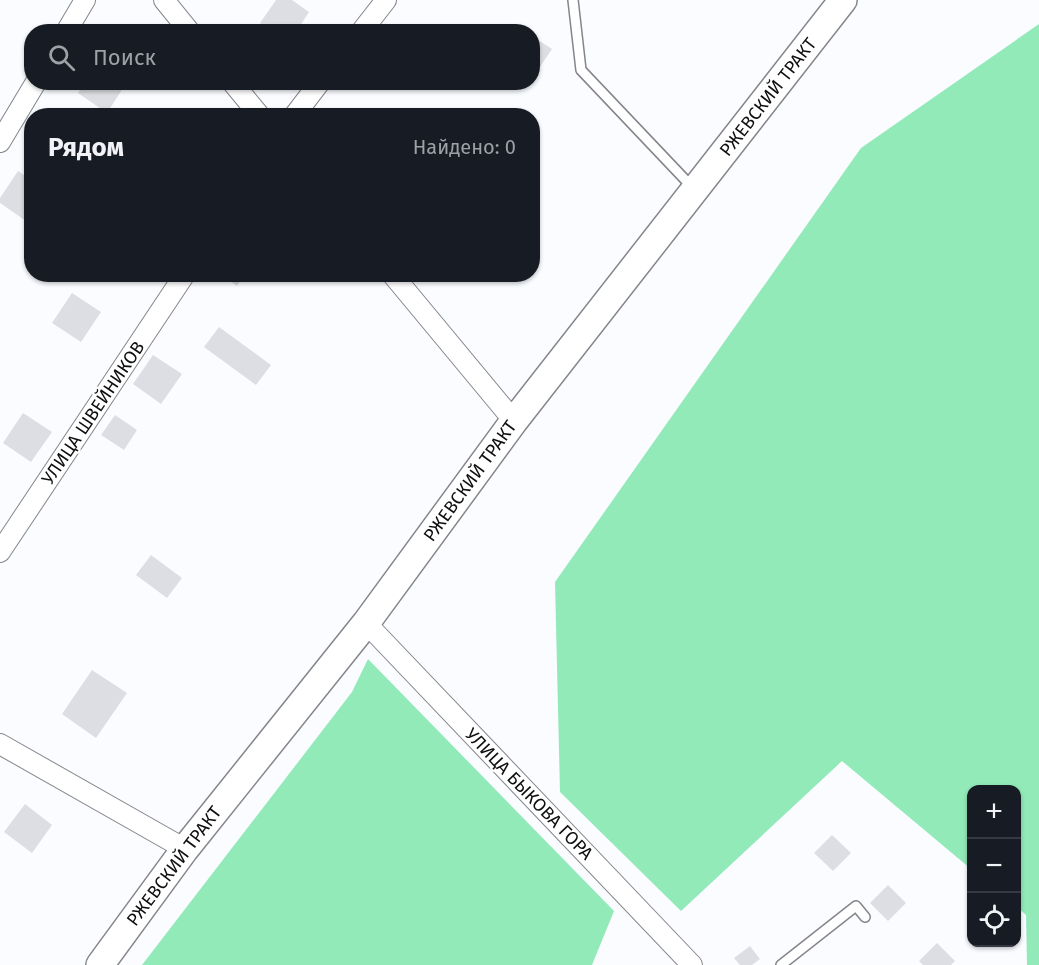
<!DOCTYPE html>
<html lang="ru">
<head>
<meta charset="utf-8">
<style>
  :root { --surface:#171b24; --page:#242831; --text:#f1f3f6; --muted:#9ea1a6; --line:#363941 }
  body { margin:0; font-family:"Fira Sans",sans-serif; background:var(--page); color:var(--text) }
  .controls { position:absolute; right:18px; bottom:18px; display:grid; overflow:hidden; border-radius:12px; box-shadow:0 2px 4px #0004 }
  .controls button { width:54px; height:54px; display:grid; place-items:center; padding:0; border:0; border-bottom:2px solid var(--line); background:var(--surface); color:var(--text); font:30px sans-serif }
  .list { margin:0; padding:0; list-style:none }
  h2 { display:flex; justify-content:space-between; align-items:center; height:78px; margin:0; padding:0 24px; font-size:26px }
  h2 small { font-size:20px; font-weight:400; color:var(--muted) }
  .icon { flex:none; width:33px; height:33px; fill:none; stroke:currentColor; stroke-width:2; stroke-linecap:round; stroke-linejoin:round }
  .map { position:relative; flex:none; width:1039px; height:965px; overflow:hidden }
  .search { position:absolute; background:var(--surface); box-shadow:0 2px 4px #0004; left:24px; top:24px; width:516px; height:66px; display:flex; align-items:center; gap:15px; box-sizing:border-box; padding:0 21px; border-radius:24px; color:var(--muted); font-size:22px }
  .panel { position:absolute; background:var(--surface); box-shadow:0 2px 4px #0004; left:24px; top:108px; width:516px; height:174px; border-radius:24px }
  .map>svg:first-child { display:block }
</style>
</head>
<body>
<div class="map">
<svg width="1039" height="965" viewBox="0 0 1039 965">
  <rect width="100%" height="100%" fill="#fafcff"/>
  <path fill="#91eab8" d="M1039 24V965H1027L1026 915 1017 907 1016 790H972L971 869 842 761 681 911 560 792 555 582 861 148Z
    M368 659 614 911 592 965H142L352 692Z"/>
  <path fill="#dddee3" d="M276 0H292L309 12 296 32H273L260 23Z
    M532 36 552 49 532 79Z
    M85 82H127L107 113 78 93Z
    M18 171 32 180V213L26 221 0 203V198Z
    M220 274H245L237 286Z
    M72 293 101 312 81 342 52 323Z
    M219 327 271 365 256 385 204 347Z
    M153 355 182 374 161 404 133 384Z
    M23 413 52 432 31 462 3 443Z
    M115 415 137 430 124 450 101 435Z
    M151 555 182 578 167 598 136 575Z
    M92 670 127 693 96 738 62 714Z
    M25 804 52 825 32 853 4 832Z
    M832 835 851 853 833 871 814 853Z
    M888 885 906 903 888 921 870 903Z
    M937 943 955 961 951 965H923L919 961Z
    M750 946 760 959 752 965H740L734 958Z"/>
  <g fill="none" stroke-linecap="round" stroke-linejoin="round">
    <g stroke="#84868a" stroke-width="12">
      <path id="lane" d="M573 0 581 70 693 188
        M781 965 856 906 865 917"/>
    </g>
    <g stroke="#84868a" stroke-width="22">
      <path id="street" d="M164 0 190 32
        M66 32 85 0
        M361 32 386 0
        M232 82 260 116
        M294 116 320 82
        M0 142 36 82
        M392 274 514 421
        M0 552 185 274
        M366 623 692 965
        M0 744 185 849"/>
    </g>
    <g stroke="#84868a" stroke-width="30">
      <path id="secondary" d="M100 965 185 849 366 623 514 421 843 0"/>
    </g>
    <use href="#lane" stroke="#fff" stroke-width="9"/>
    <use href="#street" stroke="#fff" stroke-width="20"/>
    <use href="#secondary" stroke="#fff" stroke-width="27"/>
  </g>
  <g text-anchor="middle" stroke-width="4.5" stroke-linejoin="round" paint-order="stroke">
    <g font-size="18" fill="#0e0f10" stroke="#fff">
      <text transform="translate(768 97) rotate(-52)" y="6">РЖЕВСКИЙ ТРАКТ</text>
      <text transform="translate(93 413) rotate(-56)" y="6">УЛИЦА ШВЕЙНИКОВ</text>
      <text transform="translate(470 481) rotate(-54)" y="6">РЖЕВСКИЙ ТРАКТ</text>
      <text transform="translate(529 794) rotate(46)" y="6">УЛИЦА БЫКОВА ГОРА</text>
      <text transform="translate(174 866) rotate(-53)" y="6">РЖЕВСКИЙ ТРАКТ</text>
    </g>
  </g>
</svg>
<div class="controls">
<button>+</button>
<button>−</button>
<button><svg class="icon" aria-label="locate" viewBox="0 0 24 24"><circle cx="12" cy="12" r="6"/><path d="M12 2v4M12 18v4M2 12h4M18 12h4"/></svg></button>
</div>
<div class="search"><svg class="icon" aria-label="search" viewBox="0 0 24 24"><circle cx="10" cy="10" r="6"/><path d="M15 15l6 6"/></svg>Поиск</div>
<section class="panel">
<h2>Рядом<small>Найдено: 0</small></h2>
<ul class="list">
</ul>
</section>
</div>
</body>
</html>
